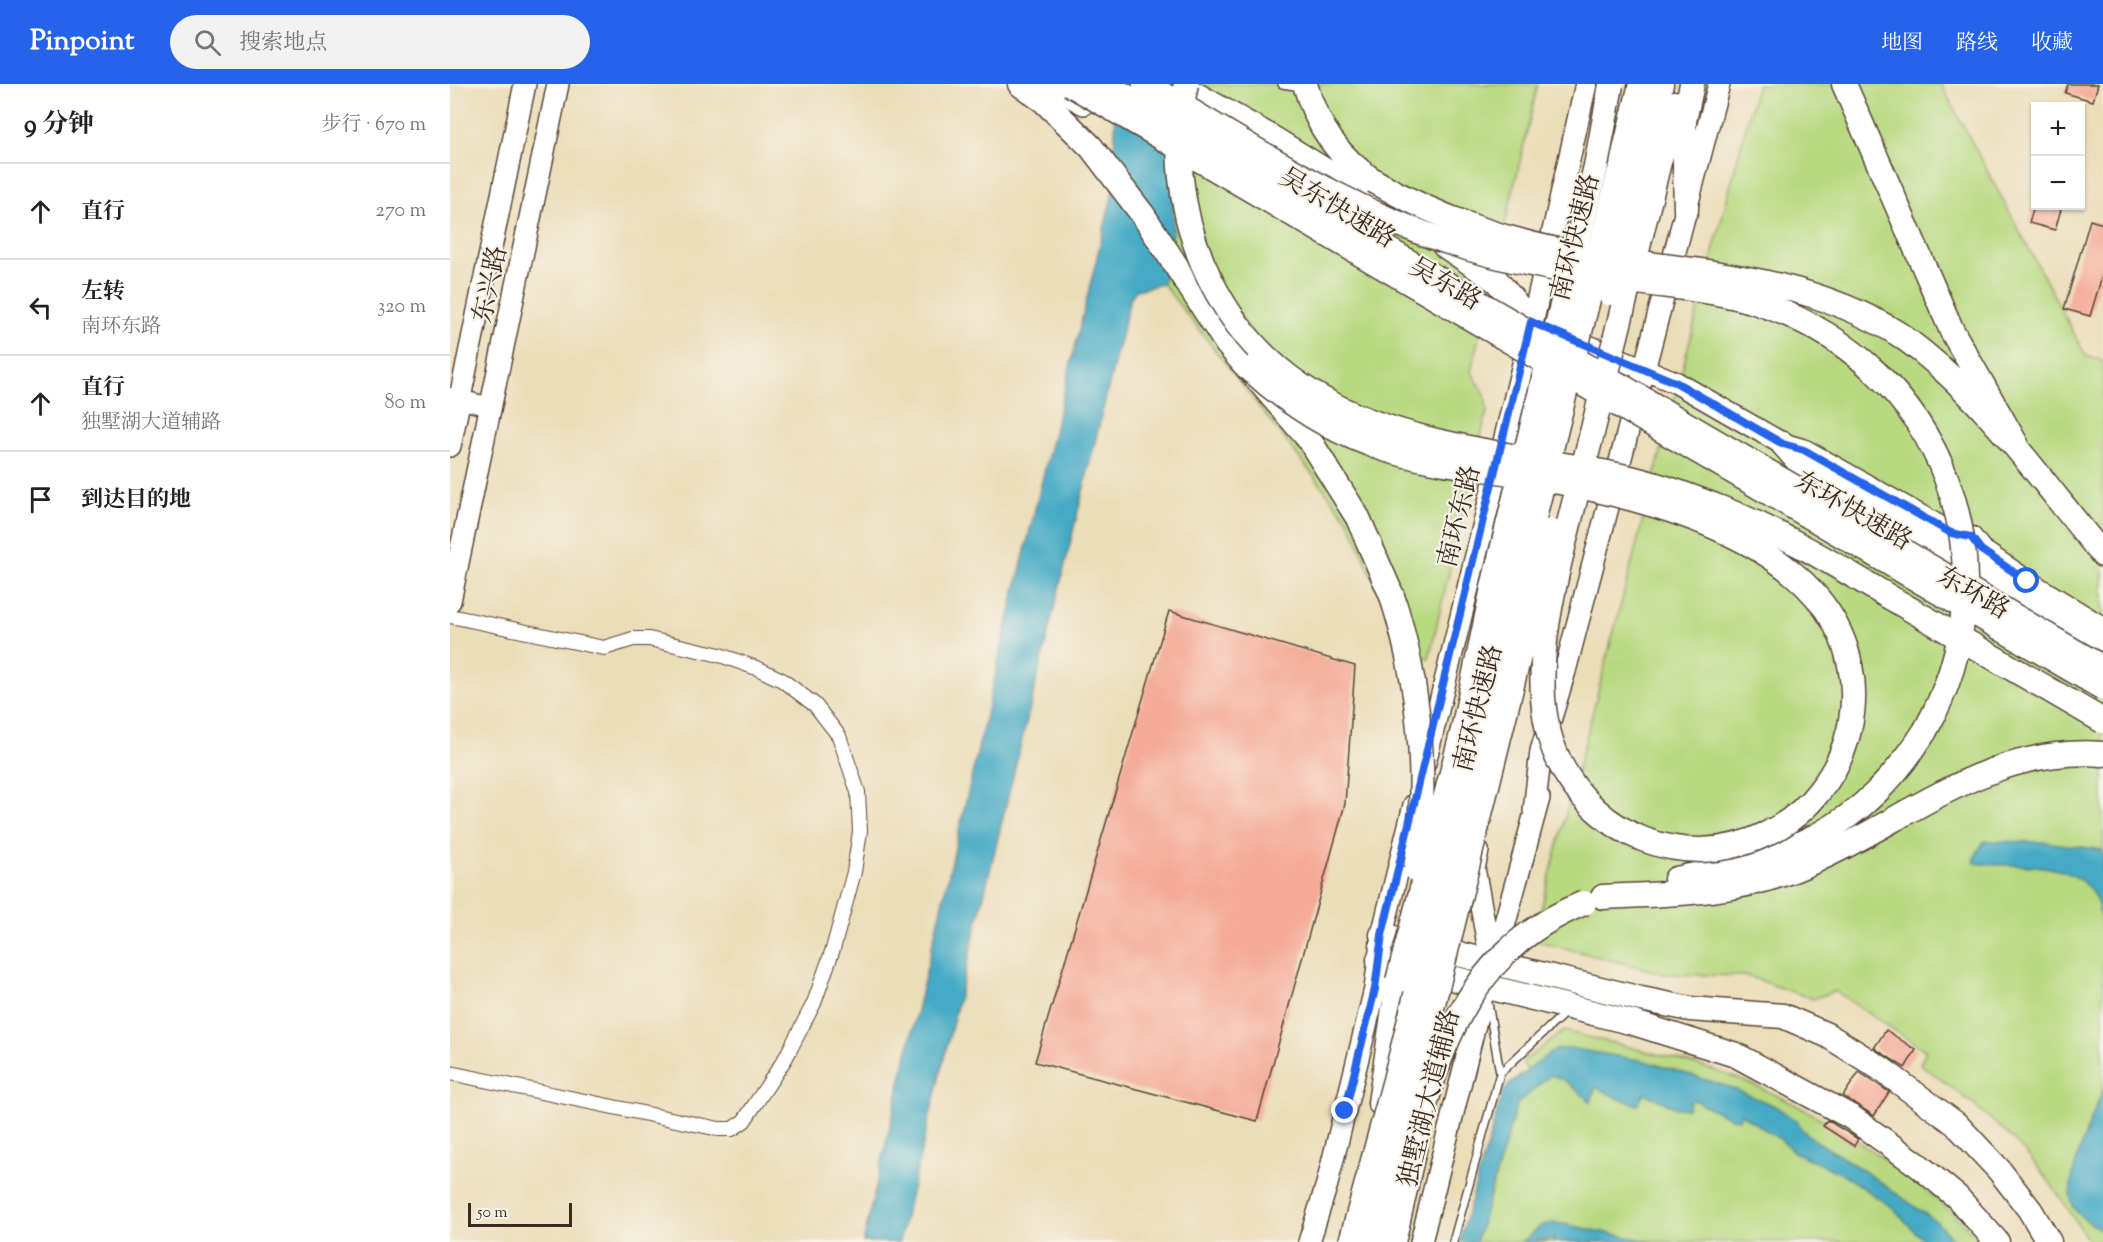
<!DOCTYPE html>
<html lang="zh">
<head>
<meta charset="utf-8">
<style>
  :root { --surface:#fff; --page:#f2f2f2; --text:#222; --muted:#767676; --line:#e0e0e0; --accent:#2563eb }
  body { margin:0; font-family:"Sorts Mill Goudy","Noto Serif SC",serif; background:var(--page); color:var(--text) }
  .controls { position:absolute; right:18px; top:18px; display:grid; overflow:hidden; border-radius:0px; box-shadow:0 2px 4px #0004 }
  .controls button { width:54px; height:54px; display:grid; place-items:center; padding:0; border:0; border-bottom:2px solid var(--line); background:var(--surface); color:var(--text); font:30px sans-serif }
  .scale { position:absolute; left:18px; bottom:15px; width:104px; box-sizing:border-box; padding-left:6px; border:3px solid #3b2a1e; border-top:0; font-size:16px; line-height:21px; white-space:nowrap; color:#3b2a1e; -webkit-text-stroke:4px #f7f3e8; paint-order:stroke }
  .stop { position:absolute; width:18px; height:18px; margin:-14px; border:4px solid #2563eb; border-radius:50%; background:#fff }
  .stop.end { background:#2563eb; border-color:#fff; box-shadow:0 2px 6px #0008 }
  .list { margin:0; padding:0; list-style:none }
  h2 { display:flex; justify-content:space-between; align-items:center; height:78px; margin:0; padding:0 24px; font-size:26px }
  h2 small { font-size:20px; font-weight:400; color:var(--muted) }
  .list li { display:grid; grid-template-columns:39px 1fr auto; gap:18px; align-items:center; box-sizing:border-box; height:96px; padding:0 24px; border-top:2px solid var(--line) }
  .list b { display:block; font-size:22px; white-space:nowrap }
  .list p { margin:0; font-size:20px; white-space:nowrap; color:var(--muted) }
  .list em { font-size:20px; font-style:normal; color:var(--muted) }
  .icon { flex:none; width:33px; height:33px; fill:none; stroke:currentColor; stroke-width:2; stroke-linecap:round; stroke-linejoin:round }
  .map { position:relative; flex:none; width:1653px; height:1158px; overflow:hidden }
  header { display:flex; align-items:center; gap:36px; box-sizing:border-box; height:84px; padding:0 30px; background:var(--accent); color:#fff }
  header strong { font-size:28px }
  nav { display:flex; gap:33px; margin-inline-start:auto; font-size:21px }
  .search { width:420px; height:54px; background:var(--page); display:flex; align-items:center; gap:15px; box-sizing:border-box; padding:0 21px; border-radius:33px; color:var(--muted); font-size:22px }
  main { display:flex }
  aside { flex:1; background:var(--surface) }
  .map>svg:first-child { display:block }
</style>
</head>
<body>
<header>
<strong>Pinpoint</strong>
<div class="search"><svg class="icon" aria-label="search" viewBox="0 0 24 24"><circle cx="10" cy="10" r="6"/><path d="M15 15l6 6"/></svg>搜索地点</div>
<nav><a>地图</a><a>路线</a><a>收藏</a></nav>
</header>
<main>
<aside>
<h2>9 分钟<small>步行 · 670 m</small></h2>
<ul class="list">
<li><svg class="icon" aria-label="ahead" viewBox="0 0 24 24"><path d="M12 20V5M6 11l6-6 6 6"/></svg><div><b>直行</b></div><em>270 m</em></li>
<li><svg class="icon" aria-label="left" viewBox="0 0 24 24"><path d="M17 20v-9H6M10 6l-5 5 5 5"/></svg><div><b>左转</b><p>南环东路</p></div><em>320 m</em></li>
<li><svg class="icon" aria-label="ahead" viewBox="0 0 24 24"><path d="M12 20V5M6 11l6-6 6 6"/></svg><div><b>直行</b><p>独墅湖大道辅路</p></div><em>80 m</em></li>
<li><svg class="icon" aria-label="arrive" viewBox="0 0 24 24"><path d="M6 21V4h12l-3 4 3 4H6"/></svg><div><b>到达目的地</b></div></li>
</ul>
</aside>
<div class="map">
<svg width="1653" height="1158" viewBox="0 0 1653 1158">
  <rect width="100%" height="100%" fill="#f7f3e8"/>
  <filter id="ink" filterUnits="userSpaceOnUse"><feTurbulence type="fractalNoise" baseFrequency=".0167" numOctaves="2"/><feDisplacementMap in="SourceGraphic" scale="12" xChannelSelector="R" yChannelSelector="G"/><feConvolveMatrix kernelMatrix="1 2 1 2 8 2 1 2 1" color-interpolation-filters="sRGB"/></filter>
  <filter id="wash" filterUnits="userSpaceOnUse"><feTurbulence type="fractalNoise" baseFrequency=".008" numOctaves="4" result="noise"/><feDisplacementMap in="SourceGraphic" scale="24" xChannelSelector="R" yChannelSelector="G"/><feGaussianBlur stdDeviation="1.35" result="paint"/><feColorMatrix in="noise" values="0 0 0 0 0 0 0 0 0 0 0 0 0 0 0 0 0 1.4 0 .05"/><feComposite in="paint" operator="in"/></filter>
  <g filter="url(#wash)">
    <rect width="100%" height="100%" fill="#ecddb9"/>
    <path fill="#b8d980" stroke="#7a824f" stroke-width="1.5" d="M746 0H1088L1021 287 1035 311 1037 327 979 574 948 569 935 523 899 437 713 200 723 146V100Z
      M1307 0H1491L1636 272 1653 277V1158H1639C1620 1128 1600 1095 1575 1068 1544 1035 1507 1007 1470 980L1476 967 1385 907 1363 915 1297 892 1215 890 1083 856Z
      M1114 947C1165 960 1218 971 1269 988 1353 1015 1472 1092 1531 1158H1026L1077 986 1072 978Z"/>
    <path fill="#45aac5" stroke="#406a72" stroke-width="1.5" d="M667 0H746L723 100V146L713 200 686 206 680 215 449 1158H413L564 511 662 112Z
      M1534 757 1595 758 1653 766V872C1651 856 1653 836 1648 821 1632 771 1565 785 1525 779L1523 776Z
      M1120 964 1195 977 1282 1004 1325 1022 1348 1038 1352 1046 1363 1055 1414 1087 1487 1138 1505 1158H1475L1442 1123 1392 1090 1344 1068 1331 1056 1291 1030 1289 1035 1280 1034 1244 1016 1240 1017 1238 1025 1226 1024 1194 1009 1188 1021 1169 1015 1146 1003 1141 1018 1114 996 1101 991 1067 1020 1026 1158H1009L1053 1008 1061 999 1104 966Z
      M1653 1004V1147C1641 1139 1625 1133 1621 1116 1615 1094 1645 1027 1653 1004Z
      M1103 1139 1113 1140 1203 1158H1102L1104 1155 1072 1158 1092 1141Z"/>
    <g id="blocks">
      <path fill="#f5aa98" d="M1618 0H1648L1643 17 1615 9Z
        M1584 122H1612L1605 146 1579 139Z
        M1640 136 1653 140V189L1640 232 1614 225Z
        M719 527 905 582 895 720 807 1037 585 978Z
        M1436 946 1466 966 1455 984 1424 964Z
        M1409 988 1439 1008 1424 1032 1393 1012Z
        M1377 1036 1408 1055 1404 1062 1373 1042Z"/>
    </g>
  </g>
  <g filter="url(#ink)">
    <use href="#blocks" fill-opacity="0" stroke="#564535" stroke-width="1.5"/>
    <g fill="none" stroke-linecap="round" stroke-linejoin="round">
      <g stroke="#564535" stroke-width="10">
        <path id="lane" d="M832 0 845 2V0
          M1050 989 1117 927
          M1003 1158 1050 989 1038 919"/>
      </g>
      <g stroke="#564535" stroke-width="16">
        <path id="street" d="M0 532 154 564 183 555H199L270 571 309 585 332 596 365 621 389 652 408 708 410 747 404 788 383 865 364 919 335 975 294 1037 282 1045H269L0 989"/>
      </g>
      <g stroke="#564535" stroke-width="21">
        <path id="secondary" d="M0 313 41 323"/>
      </g>
      <g stroke="#564535" stroke-width="24">
        <path id="primary" d="M598 0 634 20
          M1112 251 1227 299 1333 360 1354 366 1501 449 1521 453 1531 466 1577 497 1653 544
          M0 362 75 0
          M0 517 108 0
          M975 679 1074 276 1136 0
          M1084 727 1091 667 1115 587 1269 0
          M1028 767 1024 784 1041 877
          M859 1158 877 1100 925 905 932 851 964 721
          M971 1158 1035 900 1053 846 1089 714"/>
      </g>
      <g stroke="#564535" stroke-width="27">
        <path id="highway" d="M570 0 594 17 641 63 693 131 777 260 858 354 908 434 942 512
          M727 0 819 52 939 126
          M855 0C866 41 889 74 924 97
          M1394 0 1502 247 1566 360
          M1169 90 1191 0
          M1188 95 1211 0
          M1204 98 1224 19
          M1236 126 1234 37 1242 0
          M994 161 1047 197 1081 238
          M1450 251C1533 310 1589 394 1653 471
          M1333 360 1348 377 1653 559
          M1226 795C1339 772 1410 749 1475 647
          M1153 813C1217 810 1286 810 1346 785 1452 742 1533 661 1653 670
          M932 851 1191 915 1240 925 1333 932 1377 951 1430 984 1506 1040 1549 1086 1580 1126 1599 1158
          M929 876 1184 939 1286 971 1401 1033 1468 1081 1507 1113 1547 1158
          M930 1019 948 897"/>
      </g>
      <use href="#lane" stroke="#fff" stroke-width="7"/>
      <use href="#street" stroke="#fff" stroke-width="14"/>
      <use href="#secondary" stroke="#fff" stroke-width="18"/>
      <use href="#primary" stroke="#fff" stroke-width="21"/>
      <use href="#highway" stroke="#fff" stroke-width="24"/>
      <g stroke="#564535" stroke-width="27" stroke-linecap="butt">
        <path id="highway-bridge" d="M620 0 1653 604
          M655 0 1653 584
          M695 0C793 57 892 124 1001 159 1062 179 1125 189 1188 198 1229 204 1272 207 1311 220 1493 281 1568 481 1475 647
          M736 0C723 59 729 124 753 180 830 357 999 357 1162 390 1200 397 1237 411 1273 425 1332 448 1387 482 1441 514 1512 555 1582 596 1653 637
          M924 97C987 134 1061 159 1134 171 1242 188 1355 191 1450 251
          M1159 209 1188 95
          M800 285C839 321 884 349 934 365 979 379 1025 383 1072 391 1183 411 1374 450 1400 581 1409 624 1398 671 1371 705 1343 743 1297 765 1250 766 1212 766 1174 752 1146 726 1075 662 1089 573 1107 489 1118 441 1131 393 1143 345 1163 263 1184 180 1204 98
          M942 512C970 600 978 694 966 785
          M948 897 1013 646 1044 499 1146 82 1161 1
          M901 1158 945 996 1169 90
          M924 1158 1100 447
          M943 1158C976 1022 987 879 1134 819"/>
      </g>
      <use href="#highway-bridge" stroke="#fff" stroke-width="24"/>
    </g>
  </g>
  <g fill="none" stroke-linecap="round" stroke-linejoin="round" filter="url(#ink)">
    <path stroke="#2563eb" stroke-width="8" d="M895 1027 925 905 932 851 1081 238 1227 299 1333 360 1354 366 1501 449 1521 453 1531 466 1577 497"/>
  </g>
  <g text-anchor="middle" stroke-width="4.5" stroke-linejoin="round" paint-order="stroke">
    <g font-size="26" fill="#3b2a1e" stroke="#f7f3e8">
      <text transform="translate(888 123) rotate(31)" y="9">吴东快速路</text>
      <text transform="translate(1124 153) rotate(-76)" y="9">南环快速路</text>
      <text transform="translate(996 199) rotate(30)" y="9">吴东路</text>
      <text transform="translate(39 200) rotate(-78)" y="9">东兴路</text>
      <text transform="translate(1404 426) rotate(30)" y="9">东环快速路</text>
      <text transform="translate(1008 432) rotate(-76)" y="9">南环东路</text>
      <text transform="translate(1524 508) rotate(30)" y="9">东环路</text>
      <text transform="translate(1027 624) rotate(-76)" y="9">南环快速路</text>
      <text transform="translate(978 1014) rotate(-76)" y="9">独墅湖大道辅路</text>
    </g>
  </g>
</svg>
<div class="controls">
<button>+</button>
<button>−</button>
</div>
<div class="scale">50 m</div>
<div class="stop" style="left:1577px;top:497px"></div>
<div class="stop end" style="left:895px;top:1027px"></div>
</div>
</main>
</body>
</html>
